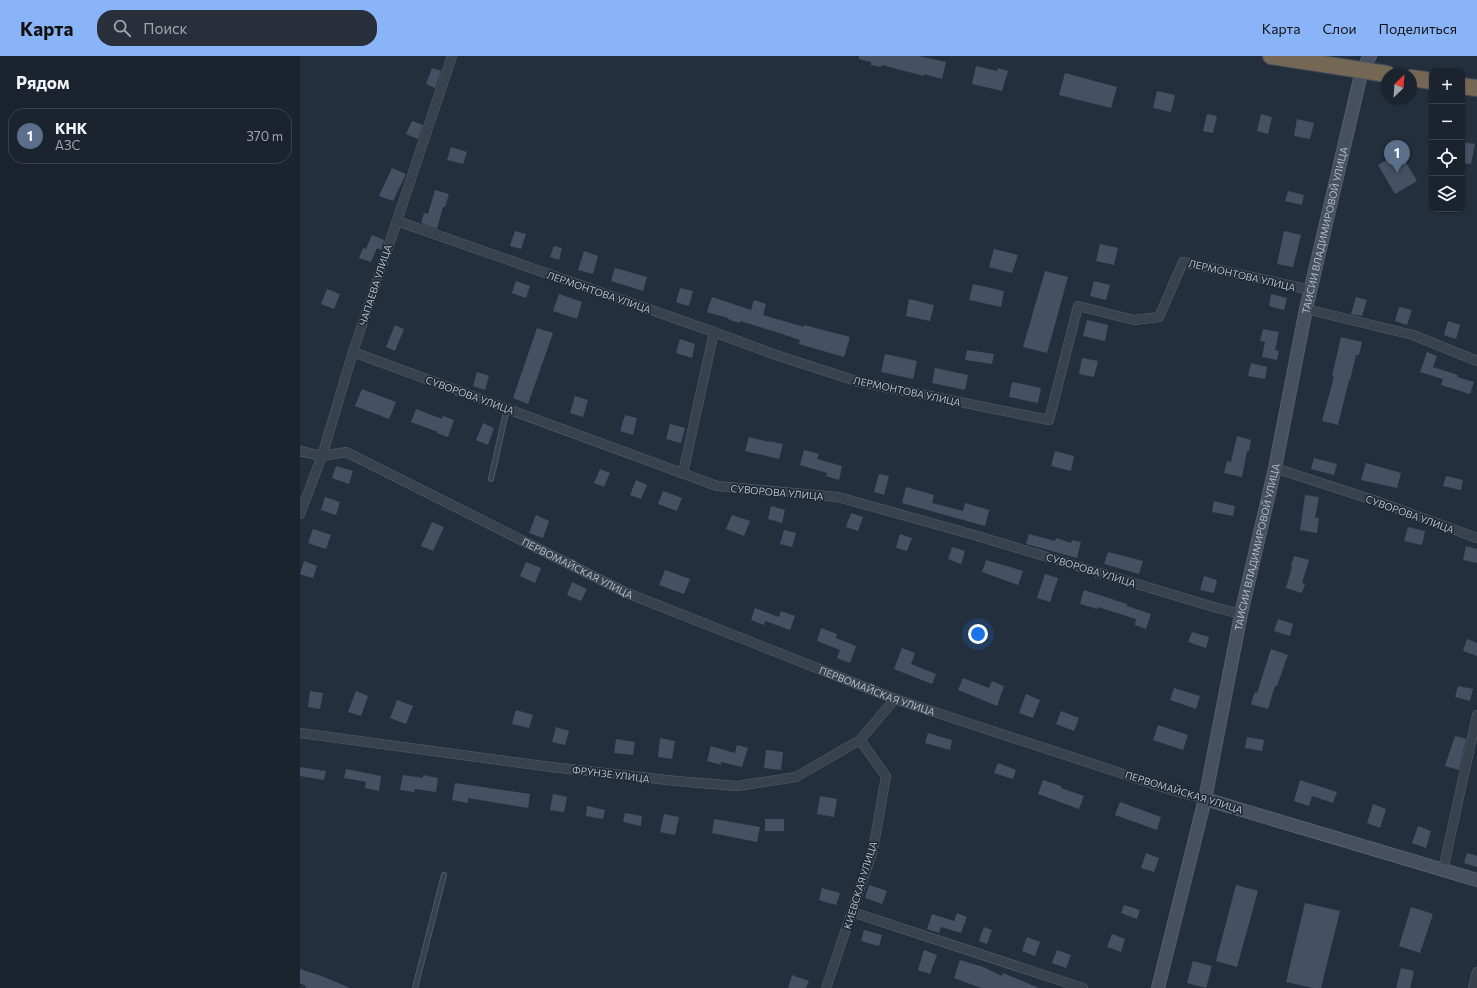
<!DOCTYPE html>
<html lang="ru">
<head>
<meta charset="utf-8">
<style>
  :root { --surface:#1b232e; --page:#282f3a; --text:#f1f3f6; --muted:#a0a4aa; --line:#39404a; --accent:#8ab4f8 }
  body { margin:0; font-family:Commissioner,sans-serif; background:var(--page); color:var(--text) }
  .controls { position:absolute; right:12px; top:12px; display:grid; overflow:hidden; border-radius:8px; box-shadow:0 1px 3px #0004 }
  .controls button { width:36px; height:36px; display:grid; place-items:center; padding:0; border:0; border-bottom:1px solid var(--line); background:var(--surface); color:var(--text); font:20px sans-serif }
  .compass { position:absolute; left:1081px; top:12px; width:36px; height:36px; border-radius:50%; background:var(--surface); box-shadow:0 1px 3px #0004; rotate:25deg }
  .you { position:absolute; left:678px; top:578px; width:14px; height:14px; margin:-10px; border:3px solid #fff; border-radius:50%; background:#1a73e8; box-shadow:0 0 0 6px #1a73e833 }
  .badge { display:grid; place-items:center; width:26px; height:26px; border-radius:50%; background:var(--accent); color:#fff; font-size:13px; font-weight:700 }
  .pin { position:absolute; translate:-50% -33px; filter:drop-shadow(0 1px 2px #0008) }
  .pin::after { content:''; position:absolute; top:21px; width:14px; height:12px; background:inherit; clip-path:polygon(0 0,100% 0,50% 100%) }
  .list { margin:0; padding:0; list-style:none }
  h2 { display:flex; justify-content:space-between; align-items:center; height:52px; margin:0; padding:0 16px; font-size:17px }
  h2 small { font-size:13px; font-weight:400; color:var(--muted) }
  .list li { display:grid; grid-template-columns:26px 1fr auto; gap:12px; align-items:center; box-sizing:border-box; height:56px; margin:0 8px 8px; padding:0 8px; border:1px solid var(--line); border-radius:16px }
  .list b { display:block; font-size:15px; white-space:nowrap }
  .list p { margin:0; font-size:13px; white-space:nowrap; color:var(--muted) }
  .list em { font-size:13px; font-style:normal; color:var(--muted) }
  .icon { flex:none; width:22px; height:22px; fill:none; stroke:currentColor; stroke-width:2; stroke-linecap:round; stroke-linejoin:round }
  .map { position:relative; flex:none; width:1177px; height:932px; overflow:hidden }
  header { display:flex; align-items:center; gap:24px; box-sizing:border-box; height:56px; padding:0 20px; background:var(--accent); color:#111 }
  header strong { font-size:19px }
  nav { display:flex; gap:22px; margin-inline-start:auto; font-size:14px }
  .search { width:280px; height:36px; background:var(--page); display:flex; align-items:center; gap:10px; box-sizing:border-box; padding:0 14px; border-radius:16px; color:var(--muted); font-size:15px }
  main { display:flex }
  aside { flex:1; background:var(--surface) }
  .map>svg:first-child { display:block }
</style>
</head>
<body>
<header>
<strong>Карта</strong>
<div class="search"><svg class="icon" aria-label="search" viewBox="0 0 24 24"><circle cx="10" cy="10" r="6"/><path d="M15 15l6 6"/></svg>Поиск</div>
<nav><a>Карта</a><a>Слои</a><a>Поделиться</a></nav>
</header>
<main>
<aside>
<h2>Рядом<small></small></h2>
<ul class="list">
<li><span class="badge" style="background:#5c6f8a">1</span><div><b>КНК</b><p>АЗС</p></div><em>370 m</em></li>
</ul>
</aside>
<div class="map">
<svg width="1177" height="932" viewBox="0 0 1177 932">
  <rect width="100%" height="100%" fill="#242f3e"/>
  <path fill="#455162" d="M559 0H619L646 6 642 23 624 18V20L582 9 581 11 571 9V6L559 3Z
    M676 10 697 15 698 12 708 15 702 35 672 28Z
    M132 12 141 15 135 32 126 28Z
    M765 17 817 31 811 52 759 39Z
    M857 35 875 39 871 56 853 52Z
    M907 58 917 60 913 77 903 75Z
    M961 58 972 61 968 78 957 75Z
    M997 63 1014 67 1010 83 994 80Z
    M112 65 123 69 118 83 106 78Z
    M1162 86 1175 88 1171 108 1162 107Z
    M151 91 167 96 163 108 147 104Z
    M1100 96 1117 125 1095 138 1078 109Z
    M92 112 106 118 93 145 79 140Z
    M135 134 149 138 145 151H143L137 173 121 167 124 157 128 158Z
    M988 135 1004 139 1002 149 985 145Z
    M215 175 226 178 221 193 210 190Z
    M984 175 1001 179 993 211 977 208Z
    M72 179 84 184 81 194 77 192 71 206 59 202 63 192 66 193Z
    M800 188 818 192 814 209 796 205Z
    M254 190 262 192 259 204 250 201Z
    M694 193 718 199 712 217 689 211Z
    M284 195 298 200 293 218 278 214Z
    M315 212 347 221 343 235 311 225Z
    M745 215 768 221 747 297 723 291Z
    M216 225 230 230 226 242 212 237Z
    M794 225 810 229 806 244 790 240Z
    M673 228 704 235 701 251 669 244Z
    M380 232 393 235 389 250 376 246Z
    M27 233 40 238 34 253 21 248Z
    M259 238 282 246 277 263 253 255Z
    M971 238 987 242 984 254 969 250Z
    M412 241 451 254 454 244 466 248 463 259 504 271V269L550 281 544 301 499 288 500 284 473 275 440 265 439 267 428 263V262L407 256Z
    M1056 241 1067 244 1062 260 1051 258Z
    M609 243 634 249 630 265 606 260Z
    M1099 251 1112 254 1107 269 1095 265Z
    M787 264 808 269 805 285 783 280Z
    M1148 265 1160 269 1156 283 1144 279Z
    M95 269 104 273 95 295 86 291Z
    M237 272 253 277 228 348 213 342Z
    M963 273 979 276 975 294 979 295 977 304 962 301 965 286 960 285Z
    M1041 281 1062 286 1059 299H1056L1050 324H1049L1038 369 1022 365 1034 321 1032 320Z
    M380 283 395 288 392 302 376 297Z
    M667 294 694 298 692 308 665 304Z
    M1127 296 1137 300 1133 311 1158 319 1157 321 1174 326 1170 338 1141 329 1143 323 1120 316Z
    M585 298 617 305 613 323 581 316Z
    M782 302 798 305 794 321 779 318Z
    M951 307 967 311 965 323 948 320Z
    M635 312 668 319 665 334 632 327Z
    M177 316 189 320 185 334 173 330Z
    M712 326 741 332 738 347 709 341Z
    M62 333 96 346 89 363 55 350Z
    M275 340 288 344 283 361 270 357Z
    M116 353 142 363 143 360 154 364 148 381 137 377 138 376 111 366Z
    M325 359 337 362 333 379 320 375Z
    M183 367 194 372 188 389 176 384Z
    M370 368 385 372 381 387 366 383Z
    M937 380 951 384 949 395H947L942 421 924 417 927 405 931 406Z
    M449 381 469 386V385L483 388 479 403 445 395Z
    M504 394 519 398 517 403 542 410 539 424 526 420 527 417 500 409Z
    M755 395 774 400 771 415 751 410Z
    M1014 402 1037 408 1034 419 1011 413Z
    M1066 407 1101 417 1097 432 1061 424Z
    M36 410 53 415 49 428 32 422Z
    M300 413 310 417 304 431 294 427Z
    M579 418 589 420 584 439 574 436Z
    M1146 420 1163 424 1161 434 1143 430Z
    M336 424 347 429 341 443 330 439Z
    M606 431 634 439 632 447 663 455 665 447 689 454 685 470 602 447Z
    M363 435 382 442 377 455 358 448Z
    M1005 439 1019 441 1015 462H1019L1017 477 1000 474Z
    M25 441 40 446 36 459 21 454Z
    M914 445 935 450 933 460 912 456Z
    M471 450 485 454 482 467 468 463Z
    M551 457 563 461 558 475 546 471Z
    M236 459 249 465 243 482 229 477Z
    M432 459 450 465 444 480 426 473Z
    M132 466 144 471 133 495 121 490Z
    M1108 471 1125 475 1122 489 1104 485Z
    M13 473 31 479 26 493 8 487Z
    M484 474 496 477 492 491 480 488Z
    M600 478 612 482 607 495 596 492Z
    M729 478 755 485 756 482 771 487 772 484 781 486 777 502 726 488Z
    M1166 490 1177 493V507L1163 504Z
    M652 491 665 495 661 508 648 503Z
    M808 496 843 505 839 518 804 508Z
    M994 500 1009 504 1002 527 1005 528 1002 537 986 532 992 511 991 510Z
    M686 504 723 515 718 529 682 516Z
    M4 505 17 510 13 522 0 518Z
    M226 506 241 512 235 527 220 520Z
    M365 514 390 523 384 538 359 529Z
    M745 518 758 522 750 546 737 542Z
    M904 520 917 524 914 537 900 534Z
    M272 526 287 533 281 545 267 539Z
    M784 534 827 548V550L851 558 846 573 835 569 836 563 798 551 797 553 780 548Z
    M455 552 479 561 481 555 495 560 490 574 465 565 464 569 451 564Z
    M978 563 993 568 990 580 974 575Z
    M521 572 537 578 536 582 556 590 550 607 537 602 540 594 517 585Z
    M892 576 909 581 906 592 888 586Z
    M1167 583 1177 587V600L1163 595Z
    M602 592 615 597 611 608 636 618 632 628 594 613Z
    M971 593 988 599 977 630H975L968 653 951 648 955 636 957 637Z
    M663 622 689 632 692 625 704 630 697 650 658 634Z
    M1158 630 1173 633 1170 645 1155 641Z
    M874 632 900 640 896 653 870 644Z
    M10 635 23 637 20 653 8 651Z
    M56 635 68 640 61 660 48 656Z
    M726 638 740 644 733 662 719 657Z
    M97 644 113 650 106 668 90 662Z
    M216 654 233 659 229 672 212 668Z
    M761 655 779 662 774 675 756 668Z
    M858 669 888 679 883 694 853 684Z
    M256 671 269 675 265 689 252 686Z
    M628 677 652 684 650 694 625 687Z
    M1155 680 1166 683 1159 714 1145 710Z
    M947 681 964 684 962 695 945 692Z
    M360 682 375 685 372 703 358 701Z
    M316 683 335 686 333 699 314 697Z
    M437 689 448 692 442 711 421 706V709L407 705 411 690 435 697Z
    M466 694 483 696 481 714 464 712Z
    M698 707 716 714 713 723 694 717Z
    M0 711 26 715 24 724 0 720Z
    M46 713 81 720 79 735 65 732 66 726 44 722Z
    M103 719 123 722V719L138 722 136 736 115 733 114 736 100 734Z
    M743 724 761 730V732L784 740 779 753 738 738Z
    M1000 724 1037 736 1033 747 1012 740 1009 750 994 745Z
    M155 727 230 738 228 752 168 742V747L152 744Z
    M253 738 267 741 264 756 250 754Z
    M520 740 537 743 534 761 517 758Z
    M820 746 861 761 857 774 815 759Z
    M1073 748 1086 753 1080 772 1067 767Z
    M287 750 305 754 303 763 286 760Z
    M325 757 342 760 341 770 323 766Z
    M364 758 379 761 375 779 360 776Z
    M414 763 460 771 457 786 412 777Z
    M465 763H484V775H465Z
    M1118 770 1131 775 1126 792 1112 787Z
    M846 797 859 802 854 816 841 812Z
    M1167 797 1177 800V811L1164 807Z
    M569 829 587 835 582 848 565 842Z
    M936 829 958 835 937 911 916 905Z
    M522 832 540 837 536 849 519 844Z
    M1005 847 1040 855 1021 932H1013L986 926Z
    M824 849 840 854 837 863 821 857Z
    M1111 851 1133 858 1120 897 1099 890Z
    M657 857 667 861 661 877 641 871 639 877 627 873 632 858 654 865Z
    M684 871 692 874 687 888 679 885Z
    M564 874 582 879 579 890 561 885Z
    M812 878 825 883 821 896 807 891Z
    M727 881 740 886 735 900 722 895Z
    M624 894 637 899 630 918 618 914Z
    M757 894 771 899 766 912 752 907Z
    M660 904 683 911 702 920 703 917 739 932H681L654 922Z
    M893 905 912 910 906 932 887 927Z
    M1101 912 1114 915 1110 932H1096Z
    M0 913 24 921 50 932H5L6 930 0 927Z
    M492 919 509 925 506 932H488Z"/>
  <g fill="none" stroke-linecap="round" stroke-linejoin="round">
    <g stroke="#565f6c" stroke-width="6">
      <path id="lane" d="M191 423 207 352
        M115 932 144 819"/>
    </g>
    <g stroke="#565f6c" stroke-width="10">
      <g id="street">
        <path d="M97 165 414 276 473 298 556 325 749 364 778 250 834 264 859 261 883 206 1011 234"/>
        <path d="M1006 253 1113 279 1177 305"/>
        <path d="M53 296 417 430 538 441 674 479 917 552 941 558"/>
        <path id="s1" d="M0 395 22 400 46 396 327 537 595 643 875 735 905 743"/>
        <path d="M975 412 1076 445 1177 482"/>
        <path d="M383 417 414 276"/>
        <path d="M0 458 22 400 53 296 152 0"/>
        <path d="M0 677 251 711 376 725 437 730 496 721 560 684 595 643"/>
        <path d="M1143 814 1177 659"/>
        <path d="M552 856 783 932"/>
        <path d="M526 932 573 794 586 720 560 684"/>
        <path d="M1173 932 1177 916"/>
      </g>
    </g>
    <g stroke="#565f6c" stroke-width="14">
      <g id="secondary">
        <path d="M905 743 1177 824"/>
        <path id="s2" d="M858 932 905 743 941 558 975 412 1006 253 1062 14 1070 0"/>
      </g>
    </g>
    <g stroke="#434c59" stroke-width="18">
      <path id="highway" d="M971 0 1087 18
        M1111 22 1132 25
        M1162 30 1177 32"/>
    </g>
    <use href="#lane" stroke="#38414e" stroke-width="4.5"/>
    <use href="#street" stroke="#38414e" stroke-width="9"/>
    <use href="#secondary" stroke="#465061" stroke-width="12"/>
    <use href="#highway" stroke="#746855" stroke-width="16"/>
  </g>
  <g text-anchor="middle" stroke-width="3" stroke-linejoin="round" paint-order="stroke">
    <g font-size="10" fill="#b4bcc9" stroke="#1d2633">
      <text dy="4" stroke="none"><textPath href="#s2" startOffset="776">ТАИСИИ ВЛАДИМИРОВОЙ УЛИЦА</textPath></text>
      <text transform="translate(942 219) rotate(13)" y="4">ЛЕРМОНТОВА УЛИЦА</text>
      <text transform="translate(75 229) rotate(-72)" y="4">ЧАПАЕВА УЛИЦА</text>
      <text transform="translate(299 236) rotate(19)" y="4">ЛЕРМОНТОВА УЛИЦА</text>
      <text transform="translate(607 335) rotate(12)" y="4">ЛЕРМОНТОВА УЛИЦА</text>
      <text transform="translate(170 339) rotate(20)" y="4">СУВОРОВА УЛИЦА</text>
      <text transform="translate(477 436) rotate(5)" y="4">СУВОРОВА УЛИЦА</text>
      <text transform="translate(1110 458) rotate(20)" y="4">СУВОРОВА УЛИЦА</text>
      <text dy="4" stroke="none"><textPath href="#s2" startOffset="452">ТАИСИИ ВЛАДИМИРОВОЙ УЛИЦА</textPath></text>
      <text dy="4" stroke="none"><textPath href="#s1" startOffset="306">ПЕРВОМАЙСКАЯ УЛИЦА</textPath></text>
      <text transform="translate(791 514) rotate(17)" y="4">СУВОРОВА УЛИЦА</text>
      <text dy="4" stroke="none"><textPath href="#s1" startOffset="630">ПЕРВОМАЙСКАЯ УЛИЦА</textPath></text>
      <text transform="translate(311 718) rotate(7)" y="4">ФРУНЗЕ УЛИЦА</text>
      <text transform="translate(884 736) rotate(17)" y="4">ПЕРВОМАЙСКАЯ УЛИЦА</text>
      <text transform="translate(560 829) rotate(-73)" y="4">КИЕВСКАЯ УЛИЦА</text>
    </g>
  </g>
</svg>
<div class="controls">
<button>+</button>
<button>−</button>
<button><svg class="icon" aria-label="locate" viewBox="0 0 24 24"><circle cx="12" cy="12" r="6"/><path d="M12 2v4M12 18v4M2 12h4M18 12h4"/></svg></button>
<button><svg class="icon" aria-label="layers" viewBox="0 0 24 24"><path d="M12 4l9 5-9 5-9-5zM3 14l9 5 9-5"/></svg></button>
</div>
<svg class="compass" viewBox="-18 -18 36 36"><path d="M0-13l5 13h-10z" fill="#e53935"/><path d="M0 13l5-13h-10z" fill="#a0a4aa"/></svg>
<div class="you"></div>
<div class="pin badge" style="left:1097px;top:117px;background:#5c6f8a">1</div>
</div>
</main>
</body>
</html>
